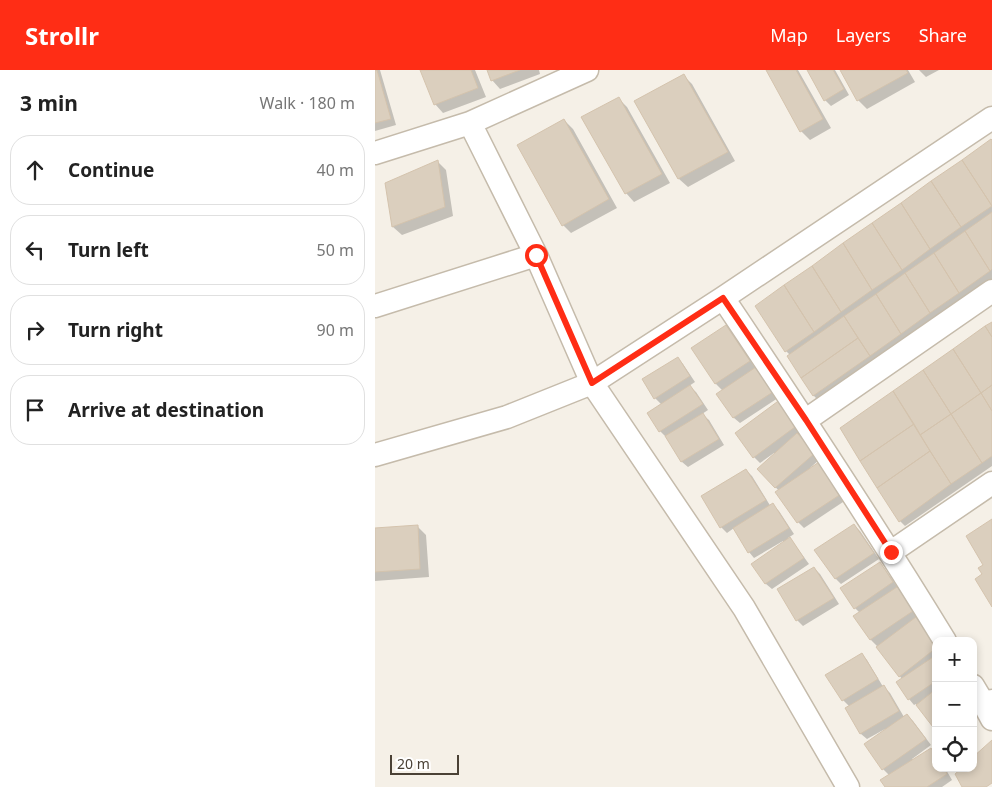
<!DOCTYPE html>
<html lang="en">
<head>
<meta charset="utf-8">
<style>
  :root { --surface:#fff; --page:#f6f6f6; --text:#222; --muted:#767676; --line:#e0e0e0; --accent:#ff2d15 }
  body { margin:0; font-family:"Noto Sans",sans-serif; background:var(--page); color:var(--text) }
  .controls { position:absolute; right:15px; bottom:15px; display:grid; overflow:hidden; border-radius:10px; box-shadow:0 2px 8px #0003 }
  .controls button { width:45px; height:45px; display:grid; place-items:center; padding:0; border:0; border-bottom:1px solid var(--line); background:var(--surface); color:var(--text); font:25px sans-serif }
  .scale { position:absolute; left:15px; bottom:12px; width:69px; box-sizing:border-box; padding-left:5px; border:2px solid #4a4135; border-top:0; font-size:14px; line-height:18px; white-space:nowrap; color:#4a4135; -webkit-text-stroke:4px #fff; paint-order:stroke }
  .stop { position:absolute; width:15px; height:15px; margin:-11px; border:4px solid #ff2d15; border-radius:50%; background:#fff }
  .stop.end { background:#ff2d15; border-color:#fff; box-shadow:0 1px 5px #0008 }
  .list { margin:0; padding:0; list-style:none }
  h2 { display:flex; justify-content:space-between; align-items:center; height:65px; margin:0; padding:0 20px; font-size:21px }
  h2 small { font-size:16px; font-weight:400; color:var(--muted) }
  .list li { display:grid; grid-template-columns:32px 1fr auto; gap:15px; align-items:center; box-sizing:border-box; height:70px; margin:0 10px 10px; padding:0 10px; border:1px solid var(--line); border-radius:20px }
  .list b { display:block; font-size:19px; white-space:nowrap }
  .list em { font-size:16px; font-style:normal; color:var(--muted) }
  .icon { flex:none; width:28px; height:28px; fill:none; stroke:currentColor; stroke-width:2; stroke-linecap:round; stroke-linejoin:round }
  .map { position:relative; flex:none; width:617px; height:717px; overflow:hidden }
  header { display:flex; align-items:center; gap:30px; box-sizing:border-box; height:70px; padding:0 25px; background:var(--accent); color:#fff }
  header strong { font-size:24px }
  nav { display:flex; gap:28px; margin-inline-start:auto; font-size:18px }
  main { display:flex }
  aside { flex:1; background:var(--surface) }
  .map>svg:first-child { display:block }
</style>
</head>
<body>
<header>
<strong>Strollr</strong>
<nav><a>Map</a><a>Layers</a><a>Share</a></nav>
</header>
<main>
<aside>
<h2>3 min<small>Walk · 180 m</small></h2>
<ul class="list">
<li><svg class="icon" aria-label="ahead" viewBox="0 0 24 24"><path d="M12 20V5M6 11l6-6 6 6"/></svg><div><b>Continue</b></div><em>40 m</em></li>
<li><svg class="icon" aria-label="left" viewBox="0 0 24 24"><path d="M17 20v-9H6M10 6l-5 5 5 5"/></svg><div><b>Turn left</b></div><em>50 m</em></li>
<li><svg class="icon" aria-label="right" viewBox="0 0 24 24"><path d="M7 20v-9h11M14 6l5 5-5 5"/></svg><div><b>Turn right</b></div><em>90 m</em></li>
<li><svg class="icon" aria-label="arrive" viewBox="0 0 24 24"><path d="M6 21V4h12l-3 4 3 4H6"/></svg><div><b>Arrive at destination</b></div></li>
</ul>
</aside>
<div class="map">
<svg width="617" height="717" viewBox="0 0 617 717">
  <rect width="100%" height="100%" fill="#f5f0e7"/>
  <path fill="#0003" d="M0 0H5L21 55 0 61Z
    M46 0H100L111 27 68 43 60 34Z
    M113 0H164L165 4 125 19 117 10Z
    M392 0H423L456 58 435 70 426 61Z
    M433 0H460L474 25 456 36 450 30Z
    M466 0H533L540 12 492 39 483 30Z
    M544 0H564L551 7Z
    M308 5 317 14 360 91 313 117 304 109 261 32Z
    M243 28 252 37 295 113 259 132 251 123Z
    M189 50 198 59 242 138 196 163 188 155Z
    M617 70V209L444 331 439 326 415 285 411 281 382 236Z
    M63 92 71 100 78 146 27 165 18 157 11 114Z
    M617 253V396L530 456 525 451 466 359Z
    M351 257 356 262 381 299 406 326 365 353 359 348 343 324 348 321 341 314 318 279Z
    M303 288 308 294 320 312 314 316 321 322 333 340 327 344 334 350 349 375 313 397 307 392 291 367 285 361 273 344 287 335 280 328Z
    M405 331 429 360 423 365 445 389 435 398 474 428 429 458 423 452 402 422 404 421 384 399 400 384 399 383 385 393 379 387 361 363Z
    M371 400 377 406 396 437 398 435 404 441 419 464 413 468 420 475 434 494 397 519 391 514 377 494 409 473 408 471 379 488 374 482 359 458 352 463 346 457Z
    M479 455 485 461 504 489 466 514 461 509 441 481Z
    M42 456 51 465 54 507 0 511V459Z
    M505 493 510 499 523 518 549 543 541 549 561 573V659L541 634 539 635 534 629 527 609 503 577 496 570 480 547 485 543 480 538Z
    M439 498 445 504 464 534 428 556 422 550Z
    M487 584 492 590 507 615 515 623 529 647 532 645 538 651 556 675 537 689 538 691 555 680 561 685V698H570L577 710 567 717H512L514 705 508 699 491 675 511 660 510 659 492 669 486 664 472 639 475 637 468 630Z
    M598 622 611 639 598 648Z"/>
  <path fill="#dbcfbe" stroke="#d4c3ad" d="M0 0H2L16 49 0 53Z
    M45 0H96L103 18 59 35Z
    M112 0H145L116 11Z
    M391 0H421L448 49 425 62Z
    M432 0H458L469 19 449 31Z
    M465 0H531L533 3 482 31Z
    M309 4 353 82 303 109 259 31Z
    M244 27 287 104 250 124 206 47Z
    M189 49 234 129 187 156 142 75Z
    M616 69 617 70V136L587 90Z
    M63 90 70 137 17 157 10 113Z
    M587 90 617 136 586 157 556 111Z
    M556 111 586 157 555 179 526 133Z
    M526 133 555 179 527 200 497 153Z
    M617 142V199L615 201 590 161Z
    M497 153 527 200 497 220 468 173Z
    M590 161 615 201 584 223 559 183Z
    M468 173 497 220 466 242 437 196Z
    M559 183 584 223 555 243 530 203Z
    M437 196 466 242 439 262 409 215Z
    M530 203 555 243 526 264 501 224Z
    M409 215 439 262 410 282 380 236Z
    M501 224 526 264 495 286 469 246Z
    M469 246 483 268 426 308 412 286Z
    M617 252V267L610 256Z
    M351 255 375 291 340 314 316 278Z
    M610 256 617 267V315L606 323 578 279Z
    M483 268 495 286 438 326 426 308Z
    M578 279 606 323 576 344 548 300Z
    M303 287 315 306 279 329 267 309Z
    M384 295 401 320 358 348 341 324Z
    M548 300 576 344 545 365 518 321Z
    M315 315 328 334 284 362 272 343Z
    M617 315V341L606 323Z
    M518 321 539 354 485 391 465 358Z
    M606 323 617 341V386L607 393 576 344Z
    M406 329 424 354 378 388 360 363Z
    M328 343 344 369 306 392 290 366Z
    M576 344 607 393 576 414 545 365Z
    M539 354 555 381 502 418 485 391Z
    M422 363 440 383 400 418 382 399Z
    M555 381 576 414 524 452 502 418Z
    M447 390 469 422 422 453 400 422Z
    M371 399 391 430 345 458 326 426Z
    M398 433 414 458 373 483 358 458Z
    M617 449V537L600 509 607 504 603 498 608 495 591 466Z
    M479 454 499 483 460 509 439 480Z
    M43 455 45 499 0 502V458Z
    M415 467 429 488 390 514 376 494Z
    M505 492 518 512 479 539 465 518Z
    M439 497 459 528 421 551 402 519Z
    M528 513 544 537 495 570 478 546Z
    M541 547 561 572V578L524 607 501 577Z
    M487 583 503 609 467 631 450 605Z
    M561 585V611L533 630 521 612Z
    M509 615 524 641 485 664 470 638Z
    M561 619V661L541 635Z
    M532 644 551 669 507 700 489 674Z
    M617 670V713L611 717H587L580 704 587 698H598V687Z
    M556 678 561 686V698H569L572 704 552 717H510L505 710Z"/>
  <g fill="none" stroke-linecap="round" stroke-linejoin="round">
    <g stroke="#c5bbab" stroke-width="25">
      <path id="minor" d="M95 53 161 185 217 313 348 228 617 48
        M0 83 95 53 212 0
        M348 228C424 341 499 455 570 571
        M0 236 161 185
        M431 350 617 221
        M0 385 132 347 217 313 369 538 473 717
        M516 482 617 413
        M598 616 610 636
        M617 631 610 636 617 649"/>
    </g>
    <use href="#minor" stroke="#fff" stroke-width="22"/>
  </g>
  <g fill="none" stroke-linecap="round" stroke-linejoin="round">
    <path stroke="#ff2d15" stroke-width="6" d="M161 185 217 313 348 228 431 350 516 482"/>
  </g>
</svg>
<div class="controls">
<button>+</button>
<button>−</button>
<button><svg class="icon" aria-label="locate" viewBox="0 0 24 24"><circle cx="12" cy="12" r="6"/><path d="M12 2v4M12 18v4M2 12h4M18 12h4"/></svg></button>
</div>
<div class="scale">20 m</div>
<div class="stop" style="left:161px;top:185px"></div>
<div class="stop end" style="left:516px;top:482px"></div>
</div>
</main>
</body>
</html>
